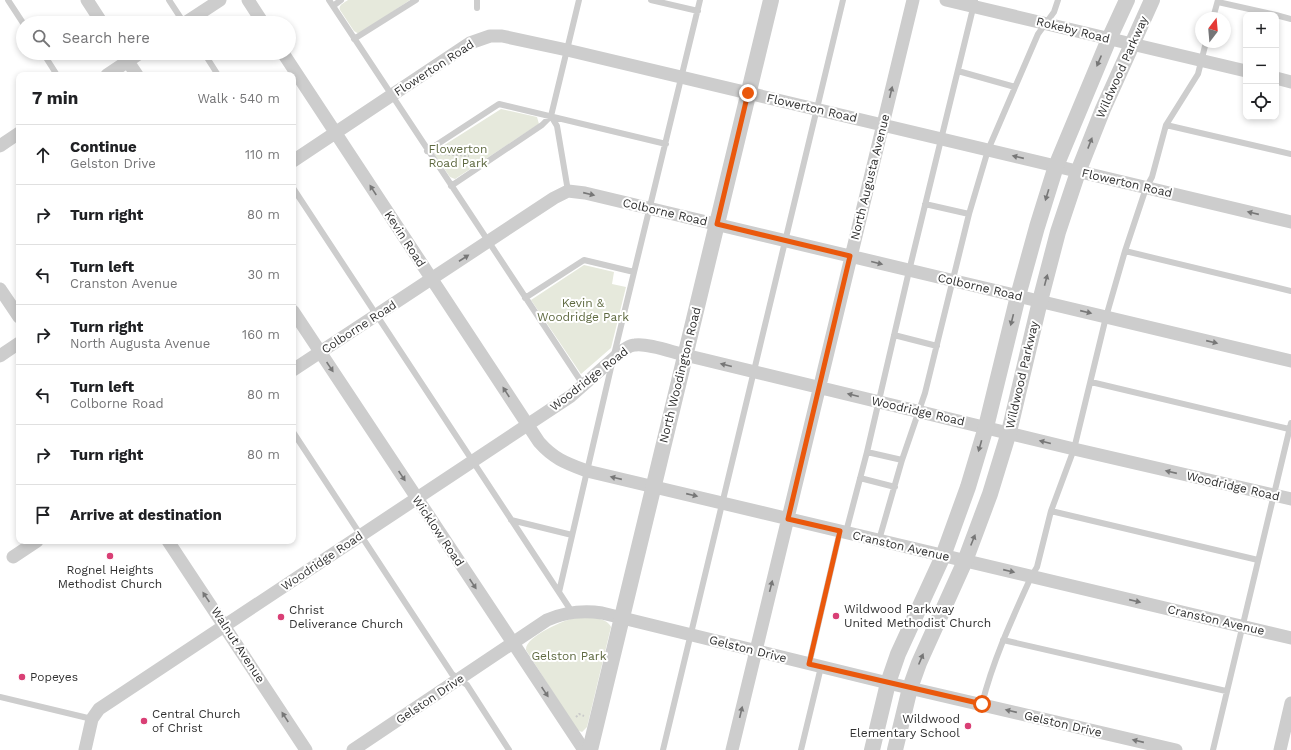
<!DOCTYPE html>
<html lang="en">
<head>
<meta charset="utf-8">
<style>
  :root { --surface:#fff; --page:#f6f6f6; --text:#202124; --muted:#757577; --line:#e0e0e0 }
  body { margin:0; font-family:"Work Sans",sans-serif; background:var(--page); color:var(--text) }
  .controls { position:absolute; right:12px; top:12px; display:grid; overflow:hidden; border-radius:8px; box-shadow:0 2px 6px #0003 }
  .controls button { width:36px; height:36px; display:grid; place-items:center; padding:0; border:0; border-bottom:1px solid var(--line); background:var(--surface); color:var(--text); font:20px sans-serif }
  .compass { position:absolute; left:1195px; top:12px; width:36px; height:36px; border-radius:50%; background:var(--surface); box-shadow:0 2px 6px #0003; rotate:16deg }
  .stop { position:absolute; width:12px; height:12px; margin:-9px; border:3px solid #ea580c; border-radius:50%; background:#fff }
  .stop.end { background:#ea580c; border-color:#fff; box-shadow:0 1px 4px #0008 }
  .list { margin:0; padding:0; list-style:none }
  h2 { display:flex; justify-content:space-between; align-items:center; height:52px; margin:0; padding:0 16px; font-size:17px }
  h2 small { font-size:13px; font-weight:400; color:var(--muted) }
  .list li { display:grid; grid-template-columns:26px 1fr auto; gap:12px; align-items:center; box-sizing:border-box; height:60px; padding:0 16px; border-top:1px solid var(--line) }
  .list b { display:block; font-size:15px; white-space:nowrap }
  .list p { margin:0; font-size:13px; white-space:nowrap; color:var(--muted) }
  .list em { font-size:13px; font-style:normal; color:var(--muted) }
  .icon { flex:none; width:22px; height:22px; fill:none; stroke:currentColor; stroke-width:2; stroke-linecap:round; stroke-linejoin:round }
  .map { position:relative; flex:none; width:1291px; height:750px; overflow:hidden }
  .search { position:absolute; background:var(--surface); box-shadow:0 2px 6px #0003; left:16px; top:16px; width:280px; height:44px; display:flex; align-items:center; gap:10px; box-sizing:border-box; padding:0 14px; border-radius:22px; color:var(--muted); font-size:15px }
  .panel { position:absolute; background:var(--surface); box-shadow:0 2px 6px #0003; left:16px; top:72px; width:280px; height:472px; border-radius:8px }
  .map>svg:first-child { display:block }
</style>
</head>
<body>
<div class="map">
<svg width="1291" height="750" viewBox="0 0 1291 750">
  <rect width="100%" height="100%" fill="#fff"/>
  <path fill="#e6e9dc" d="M348 0H410L359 34 354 31 340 10C338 5 344 3 348 0Z
    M501 109 537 117 539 124 455 179 450 177 434 154 435 151Z
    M584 265 614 272 612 284 626 287 611 348 581 374 531 300Z
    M577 617C588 618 606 616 611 627L587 727 582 732 577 730 526 650C525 636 565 620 577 617Z"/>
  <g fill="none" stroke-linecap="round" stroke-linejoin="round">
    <path stroke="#cacaca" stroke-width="2" stroke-dasharray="2 2" stroke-linecap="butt" d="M440 154 469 156
      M576 717 579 714 584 716"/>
    <path stroke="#cdcdcd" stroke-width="6" d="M8 0 23 23
      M169 0 184 23
      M329 0 584 386
      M477 0V8
      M651 0 698 11
      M1218 2 1276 15
      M333 6 341 0
      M1276 15 1291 19
      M1213 18 1218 0
      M354 39 416 0
      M43 53 57 75
      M204 53 218 75
      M958 71 1015 87
      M1166 125 1291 154
      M427 151 499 104 666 144
      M451 186 542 125 551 116
      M293 188 572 612
      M568 191 557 126 551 116 579 0
      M925 204 969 214
      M1125 251 1291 291
      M525 298 584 260 634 272
      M894 335 937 346
      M1091 382 1289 429
      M293 432 452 674 467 685 509 750
      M867 452 902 460
      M860 478 895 487
      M1051 511 1258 560
      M511 520 572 535
      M846 532 867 452 909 271 975 0
      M879 540 902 460 925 393 969 214 988 150 1038 34 1054 12 1058 0
      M559 592 613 359 700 0
      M1003 640 1226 691
      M809 664 840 531
      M0 697 92 719
      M982 704C993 660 1012 619 1031 577L1037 567 1051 511 1074 449 1106 317 1125 251 1146 188 1152 177 1166 125 1198 74 1206 42
      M663 750 843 0
      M801 750 821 667
      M1213 750 1291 423"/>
    <path stroke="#cdcdcd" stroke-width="13" d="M87 0 102 23
      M248 0 263 23
      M946 0 1246 71
      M185 23 220 0
      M122 53 137 75
      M283 53 539 442C554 459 566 463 587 471L1291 638
      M107 75 140 53
      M1276 78 1291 82
      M0 146 19 133
      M293 161 470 43 490 36H502L567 50 1291 222
      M0 289 19 317
      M293 311 584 750
      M0 356 19 343
      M293 370 554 198 568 191 585 193C820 249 1056 305 1291 361
      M168 541 306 750
      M13 557 37 541
      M85 750 92 719 99 709 571 396 623 350C627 348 630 345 635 345 647 343 672 352 685 355L1074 449 1291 499
      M353 750 547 620C566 612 582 610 602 613L888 683 1176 750
      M732 750 913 0
      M1280 750 1291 703"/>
    <path stroke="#cdcdcd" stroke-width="16" d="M590 750 771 0
      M872 750 888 683 898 654 943 556 968 487 986 427 1018 296 1037 227 1056 166 1109 39 1127 0
      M895 750 910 688 919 663 965 561 990 494 1009 432 1040 301 1058 232 1078 172 1103 109 1152 0"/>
  </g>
  <defs><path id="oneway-solid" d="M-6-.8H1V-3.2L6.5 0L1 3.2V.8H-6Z"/></defs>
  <g fill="#777">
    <use href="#oneway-solid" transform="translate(1099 61) rotate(113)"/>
    <use href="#oneway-solid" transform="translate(891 92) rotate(-77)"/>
    <use href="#oneway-solid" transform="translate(1090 143) rotate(-69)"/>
    <use href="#oneway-solid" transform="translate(1018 157) rotate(-167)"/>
    <use href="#oneway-solid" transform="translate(373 190) rotate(-123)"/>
    <use href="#oneway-solid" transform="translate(589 194) rotate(13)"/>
    <use href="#oneway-solid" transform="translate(1047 195) rotate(107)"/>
    <use href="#oneway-solid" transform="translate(1253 213) rotate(-167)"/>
    <use href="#oneway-solid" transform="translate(464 258) rotate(-33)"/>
    <use href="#oneway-solid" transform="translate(877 263) rotate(14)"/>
    <use href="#oneway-solid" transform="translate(1046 280) rotate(-75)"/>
    <use href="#oneway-solid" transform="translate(1086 312) rotate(13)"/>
    <use href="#oneway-solid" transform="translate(1012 320) rotate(104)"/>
    <use href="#oneway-solid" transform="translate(1212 342) rotate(13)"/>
    <use href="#oneway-solid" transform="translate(726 365) rotate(-166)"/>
    <use href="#oneway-solid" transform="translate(330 367) rotate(56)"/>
    <use href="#oneway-solid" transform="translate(506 392) rotate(-123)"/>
    <use href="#oneway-solid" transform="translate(853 395) rotate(-166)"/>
    <use href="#oneway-solid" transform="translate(1045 442) rotate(-166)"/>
    <use href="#oneway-solid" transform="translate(980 446) rotate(106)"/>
    <use href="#oneway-solid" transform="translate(1171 472) rotate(-167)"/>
    <use href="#oneway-solid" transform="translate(402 476) rotate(56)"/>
    <use href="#oneway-solid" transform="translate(616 478) rotate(-167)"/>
    <use href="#oneway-solid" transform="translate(692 495) rotate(13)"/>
    <use href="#oneway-solid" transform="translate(973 540) rotate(-68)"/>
    <use href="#oneway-solid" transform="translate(1009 571) rotate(13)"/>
    <use href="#oneway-solid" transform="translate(473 584) rotate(56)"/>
    <use href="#oneway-solid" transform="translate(771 586) rotate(-76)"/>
    <use href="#oneway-solid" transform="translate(206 597) rotate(-124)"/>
    <use href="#oneway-solid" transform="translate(1135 601) rotate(13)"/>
    <use href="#oneway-solid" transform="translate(921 659) rotate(-67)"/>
    <use href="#oneway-solid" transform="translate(545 692) rotate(56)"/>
    <use href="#oneway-solid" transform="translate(1011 711) rotate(-167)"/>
    <use href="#oneway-solid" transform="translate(741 712) rotate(-77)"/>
    <use href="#oneway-solid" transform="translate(285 717) rotate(-123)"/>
    <use href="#oneway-solid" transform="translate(1138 741) rotate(-167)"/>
  </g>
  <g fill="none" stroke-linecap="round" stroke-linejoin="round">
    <path stroke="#ea580c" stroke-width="5" d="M748 93 717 224 850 256 788 519 840 531 809 664 982 704"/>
  </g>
  <g fill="#d93f75" stroke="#fff" stroke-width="1.5">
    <circle cx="110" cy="556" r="4"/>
    <circle cx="836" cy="616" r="4"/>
    <circle cx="281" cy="617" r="4"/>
    <circle cx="22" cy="677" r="4"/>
    <circle cx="144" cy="721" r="4"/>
    <circle cx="968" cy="726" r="4"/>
  </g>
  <g text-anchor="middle" stroke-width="4" stroke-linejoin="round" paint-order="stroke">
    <g font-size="12" fill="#303030" stroke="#fff">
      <text transform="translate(1073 30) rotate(14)" y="4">Rokeby Road</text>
      <text transform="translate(1122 67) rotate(-66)" y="4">Wildwood Parkway</text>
      <text transform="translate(434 68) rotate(-33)" y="4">Flowerton Road</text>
      <text transform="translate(812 108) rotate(13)" y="4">Flowerton Road</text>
      <text transform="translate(870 177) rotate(-76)" y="4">North Augusta Avenue</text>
      <text transform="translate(1127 183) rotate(13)" y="4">Flowerton Road</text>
      <text transform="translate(665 212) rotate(13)" y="4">Colborne Road</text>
      <text transform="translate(405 239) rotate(57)" y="4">Kevin Road</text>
      <text transform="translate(980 287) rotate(13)" y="4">Colborne Road</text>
      <text transform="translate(359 327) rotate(-33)" y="4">Colborne Road</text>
      <text transform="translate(680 375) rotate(-76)" y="4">North Woodington Road</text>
      <text transform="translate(1022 375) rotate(-77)" y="4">Wildwood Parkway</text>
      <text transform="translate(589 379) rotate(-38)" y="4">Woodridge Road</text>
      <text transform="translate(918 411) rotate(13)" y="4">Woodridge Road</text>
      <text transform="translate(1233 486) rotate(13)" y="4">Woodridge Road</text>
      <text transform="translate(438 531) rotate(56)" y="4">Wicklow Road</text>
      <text transform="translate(901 546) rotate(13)" y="4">Cranston Avenue</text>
      <text transform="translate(322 561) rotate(-34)" y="4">Woodridge Road</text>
      <text transform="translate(1216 620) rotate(13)" y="4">Cranston Avenue</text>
      <text transform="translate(238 645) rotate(57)" y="4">Walnut Avenue</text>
      <text transform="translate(748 649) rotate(14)" y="4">Gelston Drive</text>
      <text transform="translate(430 699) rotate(-34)" y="4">Gelston Drive</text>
      <text transform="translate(1063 724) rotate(13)" y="4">Gelston Drive</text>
    </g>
    <g font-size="12" fill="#5e6940" stroke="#fff">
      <text x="458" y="153">Flowerton<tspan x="458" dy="14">Road Park</tspan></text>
      <text x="583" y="307">Kevin &amp;<tspan x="583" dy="14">Woodridge Park</tspan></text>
      <text x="569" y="660">Gelston Park</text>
    </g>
    <g font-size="12" fill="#303030" stroke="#fff" text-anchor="start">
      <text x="110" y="574" text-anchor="middle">Rognel Heights<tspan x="110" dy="14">Methodist Church</tspan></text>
      <text x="844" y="613">Wildwood Parkway<tspan x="844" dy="14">United Methodist Church</tspan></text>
      <text x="289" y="614">Christ<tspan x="289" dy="14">Deliverance Church</tspan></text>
      <text x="30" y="681">Popeyes</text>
      <text x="152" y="718">Central Church<tspan x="152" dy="14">of Christ</tspan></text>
      <text x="960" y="723" text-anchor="end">Wildwood<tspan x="960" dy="14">Elementary School</tspan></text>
    </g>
  </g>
</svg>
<div class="controls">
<button>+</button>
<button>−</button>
<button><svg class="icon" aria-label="locate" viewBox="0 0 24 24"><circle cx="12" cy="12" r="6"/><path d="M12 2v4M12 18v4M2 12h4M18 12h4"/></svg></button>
</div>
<svg class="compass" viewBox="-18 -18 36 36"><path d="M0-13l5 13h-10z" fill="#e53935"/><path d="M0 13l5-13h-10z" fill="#757577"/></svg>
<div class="stop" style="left:982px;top:704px"></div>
<div class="stop end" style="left:748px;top:93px"></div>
<div class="search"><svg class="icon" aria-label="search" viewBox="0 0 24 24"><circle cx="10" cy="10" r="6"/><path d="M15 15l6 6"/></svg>Search here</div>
<section class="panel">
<h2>7 min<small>Walk · 540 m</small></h2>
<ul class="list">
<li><svg class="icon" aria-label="ahead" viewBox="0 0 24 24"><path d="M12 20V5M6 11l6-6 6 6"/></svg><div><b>Continue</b><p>Gelston Drive</p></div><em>110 m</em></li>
<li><svg class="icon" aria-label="right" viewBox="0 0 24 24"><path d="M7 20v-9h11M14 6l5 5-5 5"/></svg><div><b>Turn right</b></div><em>80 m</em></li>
<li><svg class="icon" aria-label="left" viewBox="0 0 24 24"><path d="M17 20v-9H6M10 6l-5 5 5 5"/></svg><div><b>Turn left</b><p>Cranston Avenue</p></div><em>30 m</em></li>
<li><svg class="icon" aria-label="right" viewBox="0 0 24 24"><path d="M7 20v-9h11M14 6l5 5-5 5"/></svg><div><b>Turn right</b><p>North Augusta Avenue</p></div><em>160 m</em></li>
<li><svg class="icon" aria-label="left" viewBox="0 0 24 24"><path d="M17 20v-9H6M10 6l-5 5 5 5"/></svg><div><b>Turn left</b><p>Colborne Road</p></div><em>80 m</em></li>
<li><svg class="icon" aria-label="right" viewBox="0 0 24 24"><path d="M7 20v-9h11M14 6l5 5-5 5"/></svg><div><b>Turn right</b></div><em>80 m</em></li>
<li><svg class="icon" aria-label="arrive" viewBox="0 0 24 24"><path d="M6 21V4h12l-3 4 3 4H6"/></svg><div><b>Arrive at destination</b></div></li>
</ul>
</section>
</div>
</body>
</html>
